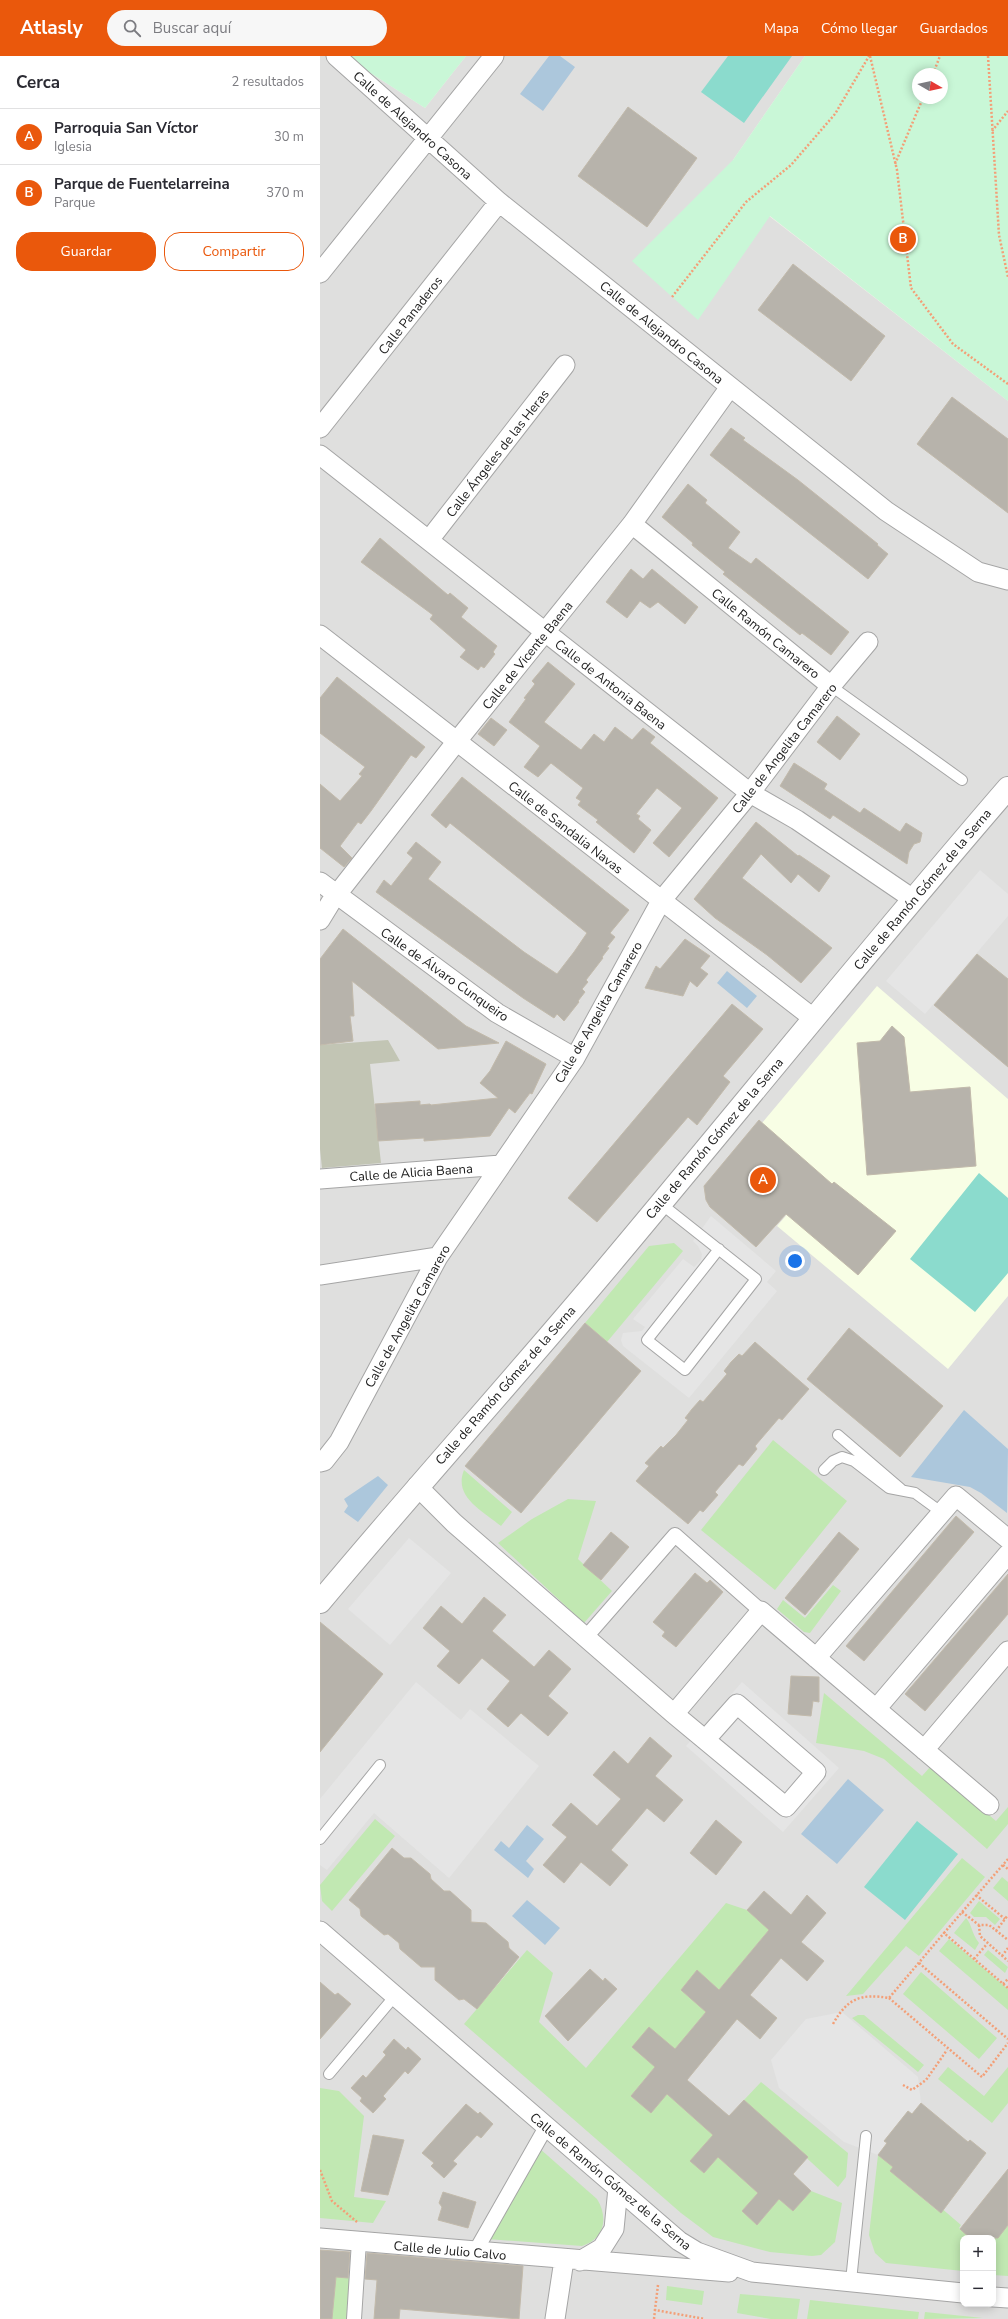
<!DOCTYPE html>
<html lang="es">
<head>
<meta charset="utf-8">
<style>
  :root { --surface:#fff; --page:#f7f7f7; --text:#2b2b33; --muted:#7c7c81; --line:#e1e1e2; --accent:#ea580c }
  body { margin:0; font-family:"Nunito Sans",sans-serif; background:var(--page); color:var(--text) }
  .controls { position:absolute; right:12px; bottom:12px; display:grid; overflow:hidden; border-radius:8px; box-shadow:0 2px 10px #0003 }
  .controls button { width:36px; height:36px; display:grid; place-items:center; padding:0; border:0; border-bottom:1px solid var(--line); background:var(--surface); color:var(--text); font:20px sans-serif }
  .compass { position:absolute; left:592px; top:12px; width:36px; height:36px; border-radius:50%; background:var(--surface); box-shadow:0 2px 10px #0003; rotate:99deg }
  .you { position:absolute; left:475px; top:1205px; width:14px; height:14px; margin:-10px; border:3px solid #fff; border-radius:50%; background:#1a73e8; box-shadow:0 0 0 6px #1a73e833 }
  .badge { display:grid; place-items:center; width:26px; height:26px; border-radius:50%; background:var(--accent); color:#fff; font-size:13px; font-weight:700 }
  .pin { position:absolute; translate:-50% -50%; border:2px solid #fff; box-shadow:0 1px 4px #0006 }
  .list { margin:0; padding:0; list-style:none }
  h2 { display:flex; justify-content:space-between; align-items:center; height:52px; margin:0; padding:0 16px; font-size:17px }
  h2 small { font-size:13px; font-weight:400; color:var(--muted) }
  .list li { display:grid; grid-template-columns:26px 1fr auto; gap:12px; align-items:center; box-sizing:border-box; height:56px; padding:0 16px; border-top:1px solid var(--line) }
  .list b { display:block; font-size:15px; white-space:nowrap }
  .list p { margin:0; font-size:13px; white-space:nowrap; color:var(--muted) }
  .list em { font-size:13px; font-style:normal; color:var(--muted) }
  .actions { display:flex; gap:8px; padding:12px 16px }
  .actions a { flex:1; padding:9px 0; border:1px solid var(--accent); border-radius:16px; text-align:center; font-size:14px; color:var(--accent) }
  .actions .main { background:var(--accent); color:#fff }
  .icon { flex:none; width:22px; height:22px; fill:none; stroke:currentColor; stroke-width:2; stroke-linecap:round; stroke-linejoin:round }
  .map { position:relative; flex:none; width:688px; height:2263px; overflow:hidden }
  header { display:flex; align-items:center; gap:24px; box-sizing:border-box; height:56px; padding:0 20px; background:var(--accent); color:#fff }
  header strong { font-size:19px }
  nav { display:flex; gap:22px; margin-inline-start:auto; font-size:14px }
  .search { width:280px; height:36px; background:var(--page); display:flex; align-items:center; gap:10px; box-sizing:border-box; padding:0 14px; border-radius:22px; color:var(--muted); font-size:15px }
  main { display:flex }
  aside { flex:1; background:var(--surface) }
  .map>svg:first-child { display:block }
</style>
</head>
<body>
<header>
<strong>Atlasly</strong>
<div class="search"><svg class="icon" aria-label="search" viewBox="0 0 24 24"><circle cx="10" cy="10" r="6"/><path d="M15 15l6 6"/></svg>Buscar aquí</div>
<nav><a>Mapa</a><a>Cómo llegar</a><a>Guardados</a></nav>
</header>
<main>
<aside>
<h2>Cerca<small>2 resultados</small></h2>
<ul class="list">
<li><span class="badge">A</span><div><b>Parroquia San Víctor</b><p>Iglesia</p></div><em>30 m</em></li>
<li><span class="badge">B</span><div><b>Parque de Fuentelarreina</b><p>Parque</p></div><em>370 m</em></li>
</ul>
<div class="actions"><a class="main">Guardar</a><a>Compartir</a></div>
</aside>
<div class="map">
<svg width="688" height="2263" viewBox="0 0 688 2263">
  <rect width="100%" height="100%" fill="#f1f0e9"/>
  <path fill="#dfdfde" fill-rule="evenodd" d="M0 0H24L105 52 146 0H485L413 104 449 160 688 345V2263H0ZM643 2182H673V2248H643Z"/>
  <path fill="#f8fee5" d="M557 930 688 1043V1240L628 1313 457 1170 501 1119 442 1067Z"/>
  <path fill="#c2c5b4" d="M68 984 80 1005 50 1008 61 1107 2 1112 0 1093V989Z"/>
  <path fill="#c1e8b2" d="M354 1187 363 1195 287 1286 265 1267 329 1190Z
    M453 1384 527 1445 455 1534 381 1474Z
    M144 1414 192 1456 181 1470C163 1455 133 1441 144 1414Z
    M248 1443 276 1445 258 1503 292 1535 264 1567 178 1487 212 1463Z
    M513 1529 521 1535 490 1577 484 1576 457 1553 463 1544 485 1562Z
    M504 1637 602 1720 611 1710 676 1765 688 1751V1768L667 1793 564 1703 544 1695 496 1687Z
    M55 1763 75 1780 12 1855 2 1845 0 1829Z
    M642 1802 665 1821 599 1900 586 1890 543 1938 526 1940Z
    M682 1821 688 1826V1845L673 1832Z
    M659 1845 680 1863 675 1869 666 1861H654L650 1857Z
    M406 1847 427 1854 449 1874 399 1934 377 1914 361 1934 386 1956 355 1993 312 1991 335 2011 311 2040 331 2057 347 2038 393 2079 371 2105 384 2117 398 2101 438 2137 422 2155 437 2169 459 2143 473 2155 491 2135 522 2147 515 2186 501 2199 492 2200 450 2196 393 2181 361 2157 144 1968 207 1894 233 1917 219 1966 266 2012Z
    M646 1862C652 1868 651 1877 659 1887L655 1894 634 1877Z
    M629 1883 688 1933V1954L619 1895Z
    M668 1894 688 1911 685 1917 664 1899Z
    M601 1916 677 1982 659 2003 583 1938Z
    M538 1959H544L604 2009 598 2016 532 1962Z
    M628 2011 664 2040 688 2011V2047L672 2067 618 2023Z
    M441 2026 528 2097 526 2121 518 2131 424 2044Z
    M0 2032 19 2035 44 2060 34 2141 66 2145 53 2167 0 2162Z
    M219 2092 277 2143C289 2162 284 2183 262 2190L167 2183Z
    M558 2099 573 2111 570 2115 618 2155 620 2151 641 2169 639 2172 649 2181 657 2182H643V2215L566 2207 555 2197 549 2179Z
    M688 2169V2220L673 2219 672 2182 678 2181Z
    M16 2220 31 2222 29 2263H12Z
    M347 2230 384 2235 382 2249 346 2244Z
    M420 2238 480 2243 477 2263H451L417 2257Z
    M490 2244 599 2256 598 2263H487Z
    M605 2256 663 2262 604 2263Z"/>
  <path fill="#c9f7d7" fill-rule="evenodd" d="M24 0H146L105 52Z
    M485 0H688V345L450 160 378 264 312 205 413 104ZM598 18H622V42H598Z"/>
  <path fill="#8bdbcd" d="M408 0H472L424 67 381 36Z
    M659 1117 688 1142V1217L655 1256 590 1203Z
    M597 1765 638 1798 585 1864 544 1831Z"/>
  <path fill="#e5e5e5" d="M660 814 688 838V860L605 958 566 925Z
    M391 1160 456 1215 447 1226 457 1235 369 1342 303 1290 301 1284 303 1277 322 1275 325 1271 313 1263 363 1203 374 1211 381 1204 382 1198 378 1190 373 1185Z
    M89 1482 131 1517 70 1589 28 1553Z
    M96 1626 141 1664 150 1653 219 1710 129 1822 54 1757 7 1814 0 1809V1743Z
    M422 1626 519 1712 463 1776 366 1690Z
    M522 1956 598 2021 601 2047 592 2058 588 2055 564 2085 567 2087 558 2099 524 2086 459 2032 451 2004 486 1963Z"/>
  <path fill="#acc7dc" d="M229 0H240L255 11 223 55 200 38Z
    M407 915 437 940 427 952 397 927Z
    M644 1354 688 1393 687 1457 661 1437 650 1431 591 1421Z
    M58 1420 68 1429 38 1466 24 1456 28 1450 24 1443Z
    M528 1723 564 1754 517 1808 481 1778Z
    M207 1769 224 1783 206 1805 214 1813 208 1822 174 1794 181 1785 189 1792Z
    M207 1844 240 1872 225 1889 192 1860Z"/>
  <path fill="#b7b3ab" stroke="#c2baab" d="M308 51 377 102 327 171 258 120Z
    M473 208 565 280 531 325 438 254Z
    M632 341 688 383V457L597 388Z
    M411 372 425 382 423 384 478 424 558 488 557 489 568 498 548 523 390 399Z
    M368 428 387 444 385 447 420 476 408 492 431 508 436 502 529 576 511 599 482 577 480 579 403 518 405 516 372 489 373 487 342 461Z
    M60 482 128 539 130 537 148 552 141 561 177 590 173 596 175 598 164 612 161 610 158 614 140 601 146 594 110 563 113 559 41 506Z
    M311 513 323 523 332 513 378 551 365 568 338 546 330 552 320 545 307 562 286 546Z
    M228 606 255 628 224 666 261 694 274 678 284 686 295 671 312 684 323 672 335 681 330 687 398 742 349 801 333 787 362 752 337 732 316 758 320 760 318 763 331 774 314 797 276 766 278 764 258 749 261 745 256 742 263 732 231 707 218 721 204 711 220 690 189 666 206 643 204 642 215 628 212 625Z
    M17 621 105 691 96 702 91 699 51 755 41 768 38 766 20 790 32 802 24 811 0 792V728L20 745 42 720 39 718 45 711 0 677V642Z
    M517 660 540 678 520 704 497 686Z
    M171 662 187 674 174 690 158 678Z
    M474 707 507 728 504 733 540 757 544 752 580 776 586 767 602 777 600 786 594 788 589 796 587 808 513 759 510 763 460 730Z
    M142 721 309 854 290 877 295 881 287 891 289 892 282 901 283 902 266 924 268 926 262 933 265 936 258 945 259 946 244 965 237 958 234 962 203 942 56 836 64 824 71 830 93 802 87 797 96 786 121 806 108 823 204 896 237 918 254 896 267 877 130 767 126 772 111 759Z
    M436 766 478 800 479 799 510 820 499 836 478 818 471 827 441 798 422 822 512 892 481 927 447 899 395 862 374 843Z
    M23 873 146 970 179 987 118 993 32 925 34 960H30L33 985 0 989V903Z
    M365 883 390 900 380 912 388 918 377 931 370 925 363 940 325 932 336 910 340 913Z
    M657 898 688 923V1011L614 949Z
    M412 948 443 973 403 1020 410 1026 377 1069 368 1061 277 1166 248 1142Z
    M572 970 584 981 590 1036 650 1031 656 1110 547 1119 537 987 560 985Z
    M186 985 226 1008 212 1038 210 1037 195 1057 189 1052 170 1080 104 1085V1082L58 1085 55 1048 100 1045V1049L110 1048 111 1049 178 1042 160 1027 170 1015Z
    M439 1064 512 1128 514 1126 576 1175 538 1219 466 1158 436 1191 390 1151 386 1144 384 1130Z
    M265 1267 321 1315 201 1457 145 1410Z
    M529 1272 623 1350 580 1401 487 1323Z
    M435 1286 489 1333 462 1364 459 1362 435 1390 437 1393 423 1410 419 1408 395 1436 398 1439 383 1456 380 1454 368 1468 316 1425 329 1410 325 1407 341 1390 343 1392 356 1379 368 1364 365 1362 372 1353 380 1344 383 1346 407 1318 404 1315 411 1306 419 1298 422 1300Z
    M636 1460 654 1476 544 1605 526 1590Z
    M291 1476 309 1491 281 1524 263 1509Z
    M519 1476 539 1493 485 1559 465 1542Z
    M375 1517 387 1527 390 1524 403 1536 356 1591 342 1580 345 1576 333 1566Z
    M688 1518V1558L605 1655 585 1638Z
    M164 1541 186 1559 172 1575 214 1611 229 1594 251 1613 228 1640 248 1657 228 1680 201 1657 188 1671 167 1653 190 1625 162 1602 139 1628 117 1610 130 1595 103 1572 121 1550 142 1568Z
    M0 1566 63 1618 0 1696Z
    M471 1620 499 1621V1646L493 1645 491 1660 468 1658Z
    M330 1681 352 1700 335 1720 363 1744 344 1766 327 1752 310 1772 291 1794 308 1809 290 1830 261 1806 244 1827 223 1809 247 1781 232 1769 251 1747 277 1770 301 1743 273 1719 294 1695 308 1708Z
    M396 1764 422 1786 396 1819 370 1797Z
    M72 1792 84 1802H91L110 1818 111 1823 124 1835H130L151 1854V1866L166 1867 188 1886 189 1892 199 1901 157 1953 144 1943 139 1944 115 1924V1911H101L80 1893 79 1887 68 1878 64 1879 41 1860 40 1853 29 1844Z
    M444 1835 471 1859 487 1839 506 1857 481 1886 504 1905 487 1925 461 1902 430 1939 457 1962 440 1983 417 1963 367 2024 409 2060 424 2044 488 2101 473 2118 491 2135 473 2155 459 2143 437 2169 422 2155 438 2137 398 2101 384 2117 370 2105 393 2079 347 2038 331 2057 311 2040 335 2011 312 1991 329 1971 355 1993 371 1974 386 1956 361 1934 377 1914 399 1934 449 1874 427 1854Z
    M270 1913 283 1925 285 1922 297 1933 248 1985 225 1960Z
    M0 1926 15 1939 18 1937 31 1948 0 1983Z
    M74 1983 86 1994 88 1991 101 2003 88 2018 85 2015 63 2040 66 2043 53 2057 40 2045 42 2042 31 2032 43 2019 46 2022 66 1999 63 1996Z
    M601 2047 648 2086 650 2084 666 2097 621 2157 570 2115 573 2111 558 2099 567 2087 564 2085 588 2055 592 2058Z
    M146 2048 158 2058 160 2056 173 2068 161 2082 157 2079 133 2105 137 2108 124 2122 111 2110 114 2107 102 2097Z
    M53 2079 84 2084 68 2139 41 2135Z
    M688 2113V2169L678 2182H650L640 2173Z
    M123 2136 156 2146 148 2172 118 2164 122 2151 119 2147Z
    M0 2194 30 2196 28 2222 16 2221 12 2263H0Z
    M47 2197 203 2210 199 2263 80 2253 79 2263H54L57 2224 45 2223Z"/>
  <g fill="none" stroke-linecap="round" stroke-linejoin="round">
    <g stroke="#a5a5a5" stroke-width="12">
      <path id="service" d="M511 630 642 724
        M340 1147 436 1223 365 1314 327 1284 399 1193
        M518 1379 581 1433
        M504 1414 513 1405 522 1401 534 1405 569 1432 595 1437 621 1456
        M0 1783 60 1709
        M9 2018 74 1941
        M531 2225 546 2080"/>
    </g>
    <g stroke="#a5a5a5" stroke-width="16">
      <path id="pedestrian" d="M266 1581 355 1479 441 1555
        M155 2196 226 2071
        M34 2263 39 2185"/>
    </g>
    <g stroke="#a5a5a5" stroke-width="21">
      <path id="minor" d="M16 0 179 146 566 455 658 516 688 524
        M0 217 174 0
        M0 372 179 146
        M0 399 430 737 477 764 593 843
        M312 468 511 630
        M109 484 245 309
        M0 579 493 962
        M0 826 177 957 255 1002
        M0 864 11 846 137 685 312 468 410 331
        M0 1123 181 1109
        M0 1219 118 1201
        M0 1406 4 1405 19 1386 118 1201 255 1002 341 845 430 737 511 630 548 586
        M97 1430 134 1467 354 1658 466 1751 496 1716 417 1648 385 1684
        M496 1602 636 1440 688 1483
        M556 1653 688 1498
        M354 1658 441 1555 669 1749
        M604 1694 688 1595
        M0 1875 359 2185 377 2196 432 2216 643 2237
        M0 2182 409 2216
        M260 2205 282 2192 294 2173 298 2132
        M673 2241 688 2242
        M235 2263 244 2204"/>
    </g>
    <g stroke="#a5a5a5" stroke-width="24">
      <path id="tertiary" d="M0 1546C90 1438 185 1333 276 1225 414 1061 548 894 688 732"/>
    </g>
    <path stroke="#f39f77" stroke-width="2.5" stroke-dasharray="2 2" stroke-linecap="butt" d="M550 0 577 114 591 232 633 288 688 328
      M668 0 679 179 688 221
      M613 18 620 0
      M672 75 688 55
      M575 108 603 42
      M352 241 426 146 471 109 515 58 549 0
      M688 1803 624 1877 688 1932
      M683 1809 688 1813
      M656 1839 685 1863
      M642 1856 659 1869H669L688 1884
      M659 1869 660 1880 688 1905
      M676 1875 688 1859
      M682 1900 688 1892
      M654 1903 667 1888
      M599 1907 688 1983
      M683 1928 688 1923
      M569 1942 662 2021 688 1987
      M513 1968C527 1943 540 1937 569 1942L624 1877
      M583 2029 592 2034 606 2024 627 1994
      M0 2114 12 2145 37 2166
      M338 2229 335 2254 385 2263
      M334 2263 335 2254"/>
    <use href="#service" stroke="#fff" stroke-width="10"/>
    <use href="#pedestrian" stroke="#fff" stroke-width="14"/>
    <use href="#minor" stroke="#fff" stroke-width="19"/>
    <use href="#tertiary" stroke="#fff" stroke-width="22"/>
  </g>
  <g text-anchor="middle" stroke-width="3" stroke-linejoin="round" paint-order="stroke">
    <g font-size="13" fill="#212121" stroke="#fff">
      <text transform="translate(93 69) rotate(42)" y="5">Calle de Alejandro Casona</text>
      <text transform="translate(90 259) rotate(-52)" y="5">Calle Panaderos</text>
      <text transform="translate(342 276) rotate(39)" y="5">Calle de Alejandro Casona</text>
      <text transform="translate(177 397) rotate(-52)" y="5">Calle Ángeles de las Heras</text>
      <text transform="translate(446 577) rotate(39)" y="5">Calle Ramón Camarero</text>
      <text transform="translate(207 599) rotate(-51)" y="5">Calle de Vicente Baena</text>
      <text transform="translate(291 628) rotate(38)" y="5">Calle de Antonia Baena</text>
      <text transform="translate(464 692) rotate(-52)" y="5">Calle de Angelita Camarero</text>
      <text transform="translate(246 771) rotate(38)" y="5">Calle de Sandalia Navas</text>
      <text transform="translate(602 833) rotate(-50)" y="5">Calle de Ramón Gómez de la Serna</text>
      <text transform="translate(125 918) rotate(35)" y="5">Calle de Álvaro Cunqueiro</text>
      <text transform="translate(278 956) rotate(-60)" y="5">Calle de Angelita Camarero</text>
      <text transform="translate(394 1082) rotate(-50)" y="5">Calle de Ramón Gómez de la Serna</text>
      <text transform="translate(91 1116) rotate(-4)" y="5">Calle de Alicia Baena</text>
      <text transform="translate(87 1260) rotate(-61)" y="5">Calle de Angelita Camarero</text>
      <text transform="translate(185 1329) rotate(-49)" y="5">Calle de Ramón Gómez de la Serna</text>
      <text transform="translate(291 2125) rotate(40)" y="5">Calle de Ramón Gómez de la Serna</text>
      <text transform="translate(130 2194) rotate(5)" y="5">Calle de Julio Calvo</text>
    </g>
  </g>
</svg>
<div class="controls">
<button>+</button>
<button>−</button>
</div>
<svg class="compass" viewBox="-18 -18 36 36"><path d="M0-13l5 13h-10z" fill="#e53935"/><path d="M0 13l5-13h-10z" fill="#7c7c81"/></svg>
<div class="you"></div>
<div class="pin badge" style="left:443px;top:1124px">A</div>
<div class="pin badge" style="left:583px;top:183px">B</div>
</div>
</main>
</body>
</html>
